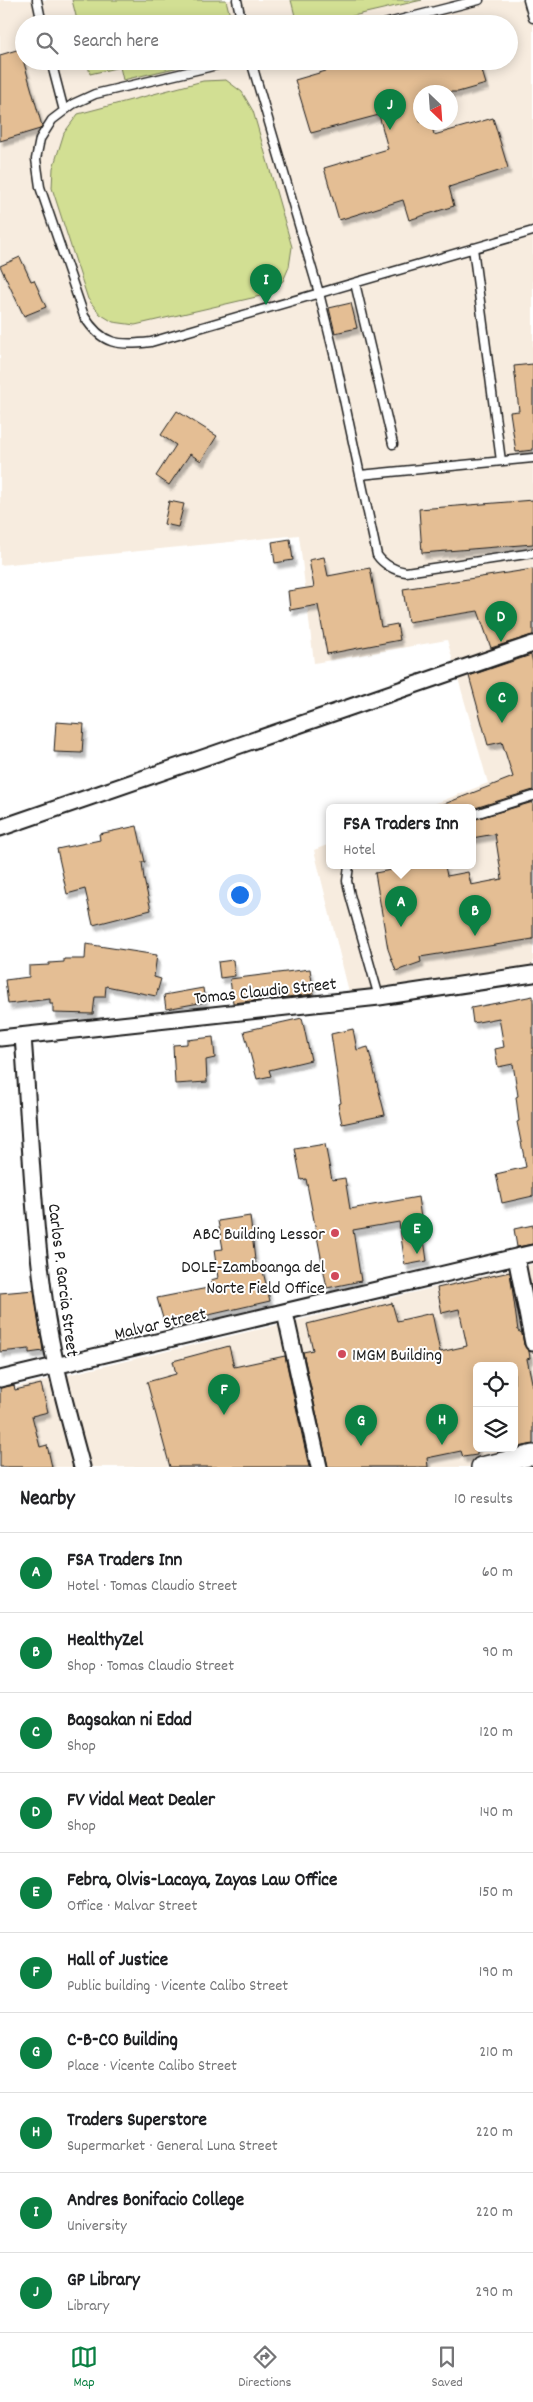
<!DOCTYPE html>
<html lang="en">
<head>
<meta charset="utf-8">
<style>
  :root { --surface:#fff; --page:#f2f2f2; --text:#202124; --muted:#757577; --line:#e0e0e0; --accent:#0b8043 }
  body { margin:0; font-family:Dekko,sans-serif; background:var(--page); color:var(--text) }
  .controls { position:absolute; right:15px; bottom:15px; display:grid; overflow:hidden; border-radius:8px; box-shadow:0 2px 12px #0003 }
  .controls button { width:45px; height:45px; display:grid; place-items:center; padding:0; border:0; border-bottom:1px solid var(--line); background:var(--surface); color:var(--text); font:25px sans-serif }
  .compass { position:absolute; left:413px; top:85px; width:45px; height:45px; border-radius:50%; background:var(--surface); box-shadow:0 2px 12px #0003; rotate:155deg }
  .you { position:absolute; left:239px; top:894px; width:18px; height:18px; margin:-12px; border:4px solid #fff; border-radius:50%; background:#1a73e8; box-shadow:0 0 0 8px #1a73e833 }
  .badge { display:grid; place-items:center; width:32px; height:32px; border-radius:50%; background:var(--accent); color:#fff; font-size:16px; font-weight:700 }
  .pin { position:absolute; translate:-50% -41px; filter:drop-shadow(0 1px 2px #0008) }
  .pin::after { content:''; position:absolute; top:26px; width:18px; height:15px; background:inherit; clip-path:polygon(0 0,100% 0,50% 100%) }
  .popup { position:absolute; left:326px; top:804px; width:150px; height:65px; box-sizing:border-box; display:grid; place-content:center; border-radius:8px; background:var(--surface); filter:drop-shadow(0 1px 4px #0005); font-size:16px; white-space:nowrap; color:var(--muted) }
  .popup b { font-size:19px; color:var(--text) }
  .popup::after { content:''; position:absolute; left:50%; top:100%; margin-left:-10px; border:10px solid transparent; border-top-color:var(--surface) }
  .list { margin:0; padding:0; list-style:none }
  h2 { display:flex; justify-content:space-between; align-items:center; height:65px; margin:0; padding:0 20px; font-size:21px }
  h2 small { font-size:16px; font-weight:400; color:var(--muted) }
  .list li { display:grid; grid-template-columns:32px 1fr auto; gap:15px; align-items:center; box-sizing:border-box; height:80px; padding:0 20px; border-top:1px solid var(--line) }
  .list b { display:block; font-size:19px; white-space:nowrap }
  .list p { margin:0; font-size:16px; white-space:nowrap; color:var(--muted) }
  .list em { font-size:16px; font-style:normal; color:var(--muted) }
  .icon { flex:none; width:28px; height:28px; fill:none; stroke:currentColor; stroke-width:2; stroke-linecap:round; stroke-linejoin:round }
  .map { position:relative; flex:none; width:533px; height:1467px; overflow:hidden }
  .search { position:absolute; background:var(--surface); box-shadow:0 2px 12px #0003; left:15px; right:15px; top:15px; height:55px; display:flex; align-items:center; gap:12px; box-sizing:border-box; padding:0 18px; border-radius:28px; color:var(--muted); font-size:19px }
  .sheet { height:865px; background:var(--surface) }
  nav { display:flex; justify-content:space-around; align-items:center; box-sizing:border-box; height:70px; border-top:1px solid var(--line); background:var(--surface); font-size:14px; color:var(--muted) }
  nav a { display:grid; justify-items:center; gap:2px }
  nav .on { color:var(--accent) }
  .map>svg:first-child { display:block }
</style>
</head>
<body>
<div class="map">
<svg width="533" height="1467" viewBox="0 0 533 1467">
  <defs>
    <filter id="shadow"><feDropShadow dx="3" dy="5.5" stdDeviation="1" flood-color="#0004"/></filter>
  </defs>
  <rect width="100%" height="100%" fill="#fff"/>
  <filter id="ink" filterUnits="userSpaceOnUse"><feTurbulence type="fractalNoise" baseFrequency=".02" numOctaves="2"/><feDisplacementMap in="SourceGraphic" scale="10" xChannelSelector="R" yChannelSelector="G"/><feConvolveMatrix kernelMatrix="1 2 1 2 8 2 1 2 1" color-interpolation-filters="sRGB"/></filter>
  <g filter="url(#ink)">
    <path fill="#f7ecdf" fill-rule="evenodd" d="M0 0H533V965L349 992 314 850 330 844V866H472V808H424L488 783 447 640 314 663 299 535 0 565ZM24 24H509V61H24ZM420 92H450V122H420Z
      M533 1264V1467H0V1391ZM477 1366H514V1448H477Z"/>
    <path fill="#d2df93" stroke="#777e58" d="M72 0H226L232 24H78Z
      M291 0H422L318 24H297Z
      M87 61H205L123 80 120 67 90 74Z
      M226 80 242 92 253 111 292 247 289 267 283 281 265 295 135 325 113 322 100 314 88 299 52 188 53 168 64 133 78 114 203 81Z"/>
    <path fill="#e4be94" stroke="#1c1c1c" filter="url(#shadow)" d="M20 49 42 126 40 129 0 141V55Z
      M360 61H479L486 84 458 92H420V122H431L434 135 493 118 508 168 449 187 454 206 409 220 403 200 339 220 324 168 388 149 379 115 311 133 295 80Z
      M20 257 31 281 34 280 46 307 24 316 0 266Z
      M351 303 357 328 335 333 329 308Z
      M533 364V450L516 452 510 412 519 411 514 366Z
      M177 411 217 436 201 461 190 454 169 485 156 476 176 445 161 435Z
      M533 500V544L422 553 419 509Z
      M169 501 184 504 178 527 164 524Z
      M290 539 293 560 275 563 272 542Z
      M324 557 328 576 370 568 381 627 397 624 400 640 327 654 318 605 290 610 288 591 314 587 309 560Z
      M533 569V635L491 648 478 611 408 622 403 589Z
      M531 655 533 663V790L472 809 434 808 513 777 502 742 488 745 469 676Z
      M56 722 84 724 82 753 54 752Z
      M533 802V939L420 957 421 962 396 971 388 949 375 873 412 866H445L447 876 468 872 471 885 502 879 495 834 472 838V820Z
      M137 826 145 862H142L144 879 151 910 93 925 85 889 67 894 57 849 100 840 99 834Z
      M86 944 157 955 154 977 161 979 156 996 106 986 105 997H95L93 1014 53 1013V1004H50V999L8 1004 5 980 29 977V966L49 965V963L64 962V959H85Z
      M233 960 235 976 220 978 218 962Z
      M310 969 314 994 233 1003 230 979Z
      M203 988 205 1002 166 1009 164 995Z
      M533 996V1196L502 1203 496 1174 526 1167 517 1122 519 1121 516 1097 518 1096 513 1064 498 1067 495 1049 504 1047 499 1018 473 1023 471 1008Z
      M302 1018 311 1060 269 1070 271 1076 257 1079 244 1031Z
      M353 1029 357 1050 368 1047 385 1115 342 1124 338 1104 341 1103 331 1034Z
      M213 1037 215 1058 206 1060 207 1082 175 1084 173 1045 187 1044V1040Z
      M325 1144 332 1180 345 1178 350 1209 418 1197 427 1261 405 1265 399 1222 353 1230 361 1281 327 1288 306 1179 301 1180 295 1149Z
      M250 1216 256 1269 262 1267 270 1301 165 1325 157 1298 213 1287 211 1280 218 1278 214 1250 223 1249 218 1221Z
      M533 1225V1244L517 1247 514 1229Z
      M510 1272 518 1331 522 1333 524 1345 529 1351 530 1358 527 1359 533 1387V1444L514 1448V1366H477V1455L463 1457 461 1451 427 1458 428 1467H328L303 1352 313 1350 307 1324 392 1303 397 1321 432 1313 440 1352 467 1346 459 1309 442 1313 437 1288Z
      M34 1290 43 1351 29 1353V1349L0 1352V1293Z
      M229 1346 234 1367 285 1356 309 1467H170L147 1382 176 1374 173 1361Z
      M41 1384 48 1412 32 1416 40 1447 47 1445 52 1467H0V1388L14 1385 15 1390Z"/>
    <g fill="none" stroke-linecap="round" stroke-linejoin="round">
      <g stroke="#1c1c1c" stroke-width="11">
        <path id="service" d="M37 0 42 24
          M237 0 242 24
          M528 0 533 18
          M384 24 479 0
          M51 61 64 111
          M234 61 95 94 73 104 52 120 40 139 36 159 40 187 84 316C102 345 118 346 151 342L533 231
          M251 61 319 293 336 362 377 555C383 564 395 571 406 572L533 553
          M473 248 501 461
          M355 283 393 444
          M360 475 533 458
          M472 815 533 796
          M349 866 347 881 350 895 379 997"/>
      </g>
      <g stroke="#1c1c1c" stroke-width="19">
        <path id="minor" d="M0 828 533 644
          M23 1036C30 1130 33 1226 47 1319 55 1369 69 1418 82 1467
          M0 1038 379 997 533 974
          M516 1257 533 1343
          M285 1313 319 1467
          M0 1379 533 1253"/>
      </g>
      <g stroke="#1c1c1c" stroke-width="22">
        <path id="tertiary" d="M481 1467 533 1455"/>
      </g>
      <use href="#service" stroke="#fff" stroke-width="8"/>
      <use href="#minor" stroke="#fff" stroke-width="15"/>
      <use href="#tertiary" stroke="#fff" stroke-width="19"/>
    </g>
  </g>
  <g fill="#d1495b" stroke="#fff" stroke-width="2">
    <circle cx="335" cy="1233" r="5"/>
    <circle cx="335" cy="1276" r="5"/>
    <circle cx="342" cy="1354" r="5"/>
  </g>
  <g text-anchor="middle" stroke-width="4" stroke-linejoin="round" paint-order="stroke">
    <g font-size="18" fill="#1c1c1c" stroke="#fff">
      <text transform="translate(265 990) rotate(-6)" y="6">Tomas Claudio Street</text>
      <text transform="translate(64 1280) rotate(83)" y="6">Carlos P. Garcia Street</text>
      <text transform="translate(160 1323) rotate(-13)" y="6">Malvar Street</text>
    </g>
    <g font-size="18" fill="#1c1c1c" stroke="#fff" text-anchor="end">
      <text x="325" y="1239">ABC Building Lessor</text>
      <text x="325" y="1272">DOLE-Zamboanga del<tspan x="325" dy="21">Norte Field Office</tspan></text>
      <text x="352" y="1360" text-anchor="start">1MGM Building</text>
    </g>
  </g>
</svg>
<div class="controls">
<button><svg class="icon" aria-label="locate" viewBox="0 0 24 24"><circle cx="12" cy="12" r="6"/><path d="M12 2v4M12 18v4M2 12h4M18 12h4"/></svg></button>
<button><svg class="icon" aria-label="layers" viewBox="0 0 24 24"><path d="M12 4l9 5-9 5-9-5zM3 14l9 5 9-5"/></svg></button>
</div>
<svg class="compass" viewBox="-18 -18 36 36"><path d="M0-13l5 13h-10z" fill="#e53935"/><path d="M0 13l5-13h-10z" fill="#757577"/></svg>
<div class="you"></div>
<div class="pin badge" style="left:401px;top:927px">A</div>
<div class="popup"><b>FSA Traders Inn</b>Hotel</div>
<div class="pin badge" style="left:475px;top:936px">B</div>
<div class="pin badge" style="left:502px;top:723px">C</div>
<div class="pin badge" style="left:501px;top:642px">D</div>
<div class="pin badge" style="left:417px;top:1254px">E</div>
<div class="pin badge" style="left:224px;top:1415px">F</div>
<div class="pin badge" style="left:361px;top:1446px">G</div>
<div class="pin badge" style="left:442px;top:1445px">H</div>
<div class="pin badge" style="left:266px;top:305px">I</div>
<div class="pin badge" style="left:390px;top:130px">J</div>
<div class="search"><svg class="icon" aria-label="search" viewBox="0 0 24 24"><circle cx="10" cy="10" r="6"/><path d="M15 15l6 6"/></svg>Search here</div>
</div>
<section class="sheet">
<h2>Nearby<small>10 results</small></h2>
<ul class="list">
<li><span class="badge">A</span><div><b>FSA Traders Inn</b><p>Hotel · Tomas Claudio Street</p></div><em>60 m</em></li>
<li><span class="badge">B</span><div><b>HealthyZel</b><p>Shop · Tomas Claudio Street</p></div><em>90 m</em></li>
<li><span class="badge">C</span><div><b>Bagsakan ni Edad</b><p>Shop</p></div><em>120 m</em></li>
<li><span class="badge">D</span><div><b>FV Vidal Meat Dealer</b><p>Shop</p></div><em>140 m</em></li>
<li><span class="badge">E</span><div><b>Febra, Olvis-Lacaya, Zayas Law Office</b><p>Office · Malvar Street</p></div><em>150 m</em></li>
<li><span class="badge">F</span><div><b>Hall of Justice</b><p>Public building · Vicente Calibo Street</p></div><em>190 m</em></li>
<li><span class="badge">G</span><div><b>C-B-CO Building</b><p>Place · Vicente Calibo Street</p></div><em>210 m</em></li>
<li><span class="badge">H</span><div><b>Traders Superstore</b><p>Supermarket · General Luna Street</p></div><em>220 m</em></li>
<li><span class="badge">I</span><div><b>Andres Bonifacio College</b><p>University</p></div><em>220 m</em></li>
<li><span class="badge">J</span><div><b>GP Library</b><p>Library</p></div><em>290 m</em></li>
</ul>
</section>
<nav>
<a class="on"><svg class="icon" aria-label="map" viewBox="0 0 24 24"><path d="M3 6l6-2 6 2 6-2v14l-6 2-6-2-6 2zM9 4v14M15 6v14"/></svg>Map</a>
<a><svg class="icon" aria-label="directions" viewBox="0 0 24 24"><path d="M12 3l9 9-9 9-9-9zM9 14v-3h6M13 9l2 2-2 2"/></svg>Directions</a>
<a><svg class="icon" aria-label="saved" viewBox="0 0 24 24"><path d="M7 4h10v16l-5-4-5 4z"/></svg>Saved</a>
</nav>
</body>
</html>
